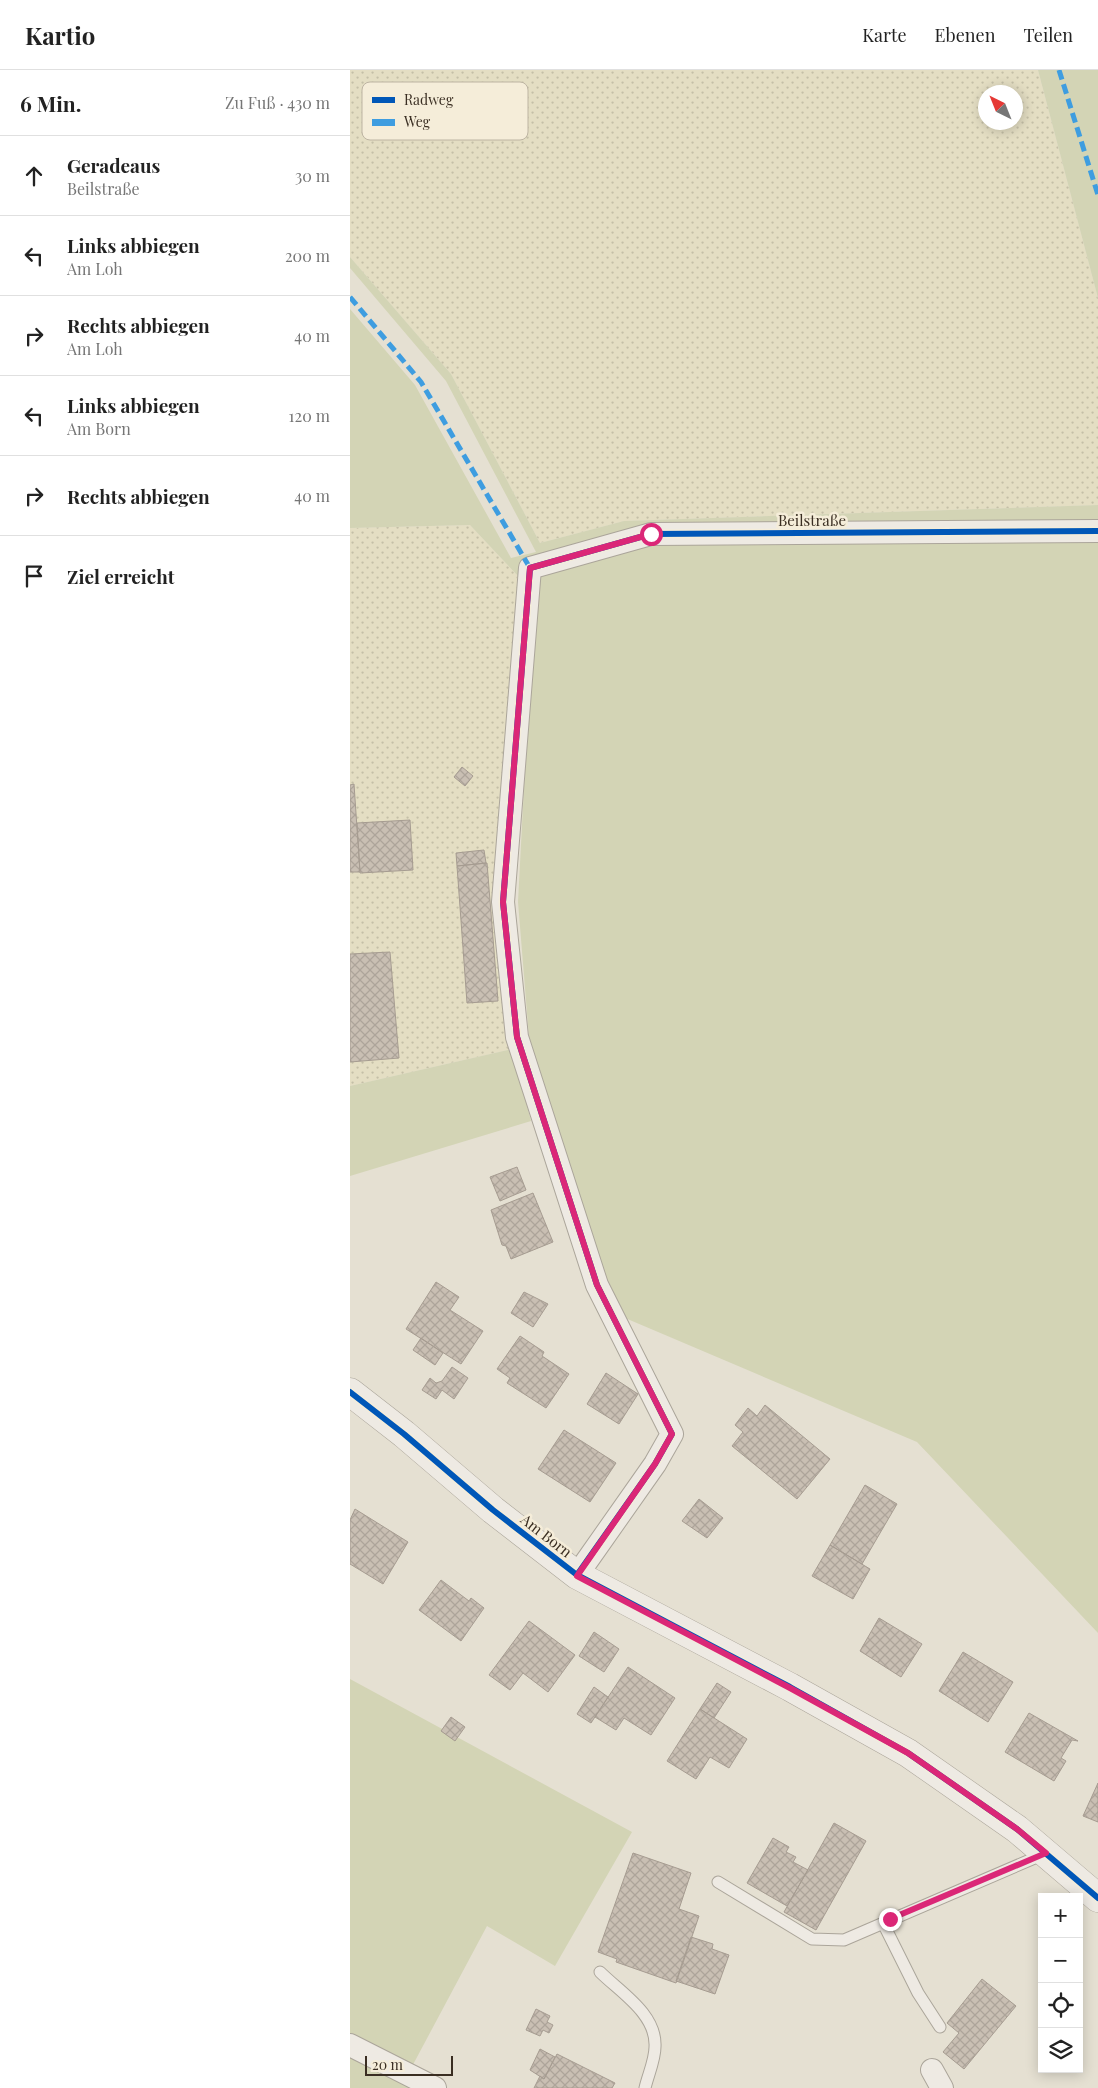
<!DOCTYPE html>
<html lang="de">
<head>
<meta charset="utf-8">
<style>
  :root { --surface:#fff; --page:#f2f2f2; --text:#222; --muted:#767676; --line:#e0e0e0 }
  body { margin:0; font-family:"Playfair Display",serif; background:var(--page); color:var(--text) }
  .controls { position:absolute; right:15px; bottom:15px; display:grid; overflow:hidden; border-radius:0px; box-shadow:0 2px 12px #0003 }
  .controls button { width:45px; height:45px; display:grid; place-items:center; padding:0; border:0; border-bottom:1px solid var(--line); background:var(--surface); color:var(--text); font:25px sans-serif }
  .compass { position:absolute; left:628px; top:15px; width:45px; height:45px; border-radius:50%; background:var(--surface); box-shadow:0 2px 12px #0003; rotate:317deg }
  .scale { position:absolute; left:15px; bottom:12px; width:88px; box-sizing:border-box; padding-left:5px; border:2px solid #3a2e22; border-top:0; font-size:14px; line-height:18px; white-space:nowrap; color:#3a2e22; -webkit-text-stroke:4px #f5edd9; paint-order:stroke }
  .stop { position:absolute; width:15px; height:15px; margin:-11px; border:4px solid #db2777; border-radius:50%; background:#fff }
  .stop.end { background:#db2777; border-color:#fff; box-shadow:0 1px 5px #0008 }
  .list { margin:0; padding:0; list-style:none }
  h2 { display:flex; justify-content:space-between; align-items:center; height:65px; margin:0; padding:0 20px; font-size:21px }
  h2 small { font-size:16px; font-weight:400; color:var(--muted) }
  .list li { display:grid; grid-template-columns:32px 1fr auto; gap:15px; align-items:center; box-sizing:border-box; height:80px; padding:0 20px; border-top:1px solid var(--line) }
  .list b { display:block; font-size:19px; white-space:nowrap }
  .list p { margin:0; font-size:16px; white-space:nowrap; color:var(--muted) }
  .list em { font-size:16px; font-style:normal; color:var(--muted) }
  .icon { flex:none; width:28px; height:28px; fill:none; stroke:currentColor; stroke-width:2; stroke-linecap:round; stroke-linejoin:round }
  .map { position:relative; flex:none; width:748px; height:2018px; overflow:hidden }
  header { display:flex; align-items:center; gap:30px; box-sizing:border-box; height:70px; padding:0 25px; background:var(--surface); border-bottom:1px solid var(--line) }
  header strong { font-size:24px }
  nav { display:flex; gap:28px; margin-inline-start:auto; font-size:18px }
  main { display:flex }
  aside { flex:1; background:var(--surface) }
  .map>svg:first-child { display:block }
</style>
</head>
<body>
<header>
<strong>Kartio</strong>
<nav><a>Karte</a><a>Ebenen</a><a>Teilen</a></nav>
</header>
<main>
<aside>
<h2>6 Min.<small>Zu Fuß · 430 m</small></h2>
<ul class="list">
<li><svg class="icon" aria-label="ahead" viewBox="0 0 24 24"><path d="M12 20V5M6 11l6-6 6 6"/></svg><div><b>Geradeaus</b><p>Beilstraße</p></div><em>30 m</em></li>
<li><svg class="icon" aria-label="left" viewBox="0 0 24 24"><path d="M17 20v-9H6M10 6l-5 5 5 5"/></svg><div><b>Links abbiegen</b><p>Am Loh</p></div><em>200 m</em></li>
<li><svg class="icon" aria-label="right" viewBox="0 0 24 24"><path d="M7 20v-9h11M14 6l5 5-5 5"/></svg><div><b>Rechts abbiegen</b><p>Am Loh</p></div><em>40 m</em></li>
<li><svg class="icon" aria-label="left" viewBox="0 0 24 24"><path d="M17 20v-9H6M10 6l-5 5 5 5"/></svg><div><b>Links abbiegen</b><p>Am Born</p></div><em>120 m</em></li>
<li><svg class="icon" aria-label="right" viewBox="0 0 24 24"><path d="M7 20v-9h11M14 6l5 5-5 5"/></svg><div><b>Rechts abbiegen</b></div><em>40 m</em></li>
<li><svg class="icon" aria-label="arrive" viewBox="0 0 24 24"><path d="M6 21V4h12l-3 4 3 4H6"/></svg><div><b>Ziel erreicht</b></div></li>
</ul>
</aside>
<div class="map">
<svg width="748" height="2018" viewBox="0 0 748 2018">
  <defs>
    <pattern id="farmland-dots" width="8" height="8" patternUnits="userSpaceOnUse" patternTransform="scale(1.25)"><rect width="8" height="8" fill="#e4dec3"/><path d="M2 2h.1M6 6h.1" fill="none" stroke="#c4bfa7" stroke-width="1.8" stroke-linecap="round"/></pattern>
    <pattern id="building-cross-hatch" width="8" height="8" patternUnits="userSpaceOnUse" patternTransform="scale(1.25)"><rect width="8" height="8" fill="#c9bfb3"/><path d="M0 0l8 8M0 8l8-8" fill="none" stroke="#ada49a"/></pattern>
  </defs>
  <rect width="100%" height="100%" fill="#e5e0d2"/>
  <path fill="url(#farmland-dots)" fill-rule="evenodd" d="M0 0H688L748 228V435L274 451 190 473 101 304 0 187ZM636 22H666V52H636Z
    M120 455 168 506 152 728 162 979 0 1016V458Z"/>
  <path fill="#d3d4b5" d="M688 0H748V228Z
    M0 187 101 304 190 473 274 451 748 435V1563L567 1372 268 1245 179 967 168 832 185 506H168L120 455 0 458V239L65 315 161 488 186 482 96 311 0 198Z
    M162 979 181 1051 0 1106V1016Z
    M0 1609 282 1762 205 1896 137 1856 58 2004 86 2018H0Z"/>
  <path fill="url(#building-cross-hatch)" stroke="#a69c91" d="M112 697 123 706 115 716 104 707Z
    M4 714 10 802H0V715Z
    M60 750 63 800 10 803 7 753Z
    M134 780 136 793 107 796 106 783Z
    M137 793 148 931 117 933 107 796Z
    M40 882 49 988 0 992V884Z
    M167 1097 176 1120 150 1131 140 1107Z
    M183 1123 203 1172 161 1189 156 1176 152 1175 141 1140Z
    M86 1212 109 1227 100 1240 133 1261 111 1294 56 1259Z
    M174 1222 198 1234 183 1257 161 1243Z
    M170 1266 194 1282 192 1286 219 1304 196 1338 157 1313 160 1308 147 1299Z
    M71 1268 93 1283 85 1295 63 1280Z
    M102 1297 118 1308 104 1329 92 1320 86 1329 72 1320 80 1308 86 1313 92 1311Z
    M256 1303 288 1324 269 1354 237 1334Z
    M415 1335 480 1389 447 1429 382 1376 393 1362 385 1355 398 1338 407 1346Z
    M214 1360 266 1393 240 1432 188 1399Z
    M515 1415 547 1434 512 1494 480 1475Z
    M349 1429 373 1448 357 1468 332 1451Z
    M5 1439 58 1472 33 1514 0 1494V1450Z
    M480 1475 520 1499 503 1529 462 1506Z
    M91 1510 119 1531 121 1528 134 1538 111 1571 69 1540Z
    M529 1548 572 1574 551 1607 510 1581Z
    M179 1551 225 1585 198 1622 173 1603 160 1620 139 1605Z
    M244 1562 269 1579 254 1602 229 1586Z
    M613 1582 663 1612 638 1652 589 1621Z
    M278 1597 325 1628 301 1665 274 1648 266 1660 245 1647Z
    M367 1613 381 1622 364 1648 350 1639Z
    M244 1617 258 1627 241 1653 227 1644Z
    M350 1639 397 1669 379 1698 360 1687 346 1709 317 1691Z
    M679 1643 728 1671 722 1670 711 1688 716 1691 704 1711 655 1682Z
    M101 1647 115 1657 105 1671 91 1661Z
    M748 1713V1752L733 1746Z
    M484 1753 516 1771 466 1860 434 1842Z
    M423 1768 439 1777 436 1782 446 1787 443 1792 458 1800 437 1836 397 1813Z
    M283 1783 341 1803 329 1839 349 1846 326 1913 266 1892 267 1889 248 1882Z
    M341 1867 363 1874 362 1879 379 1885 365 1924 326 1911Z
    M632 1909 666 1936 614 1999 593 1982 609 1963 597 1953Z
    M186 1939 200 1946 197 1952 203 1955 199 1963 193 1960 190 1966 176 1960Z
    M190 1979 205 1987 194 2009 180 2000Z
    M207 1984 265 2013 262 2018H184L190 2006 194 2009Z"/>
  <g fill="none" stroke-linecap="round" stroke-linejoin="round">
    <g stroke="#aba59a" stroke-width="13">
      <path id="service" d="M368 1812 462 1869 494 1870 694 1784
        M533 1853 568 1923 590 1957
        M250 1902C270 1922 307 1944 305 1977 305 1990 298 2005 295 2018"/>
    </g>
    <g stroke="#aba59a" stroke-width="24">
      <path id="minor" d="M227 1505 305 1394 322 1364 247 1215 167 967 153 832 180 498 301 464 748 461
        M0 1975 85 2018
        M582 2000 592 2018"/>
    </g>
    <g stroke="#aba59a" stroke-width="29">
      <path id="tertiary" d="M0 1322 54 1364 143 1440 227 1505 440 1617 558 1683 667 1759 748 1828"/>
    </g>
    <use href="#service" stroke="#eeeae3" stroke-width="11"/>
    <use href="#minor" stroke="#eeeae3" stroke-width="22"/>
    <use href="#tertiary" stroke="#eeeae3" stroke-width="28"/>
    <path stroke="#3e9de0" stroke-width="5" stroke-dasharray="10 5" stroke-linecap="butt" d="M709 0 748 125
      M0 227 71 312 180 498"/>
    <g stroke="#f5edd9" stroke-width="9">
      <path id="cycleway" d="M0 1322 54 1364 143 1440 227 1505 440 1617 558 1683 667 1759 748 1828
        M227 1505 305 1394 322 1364 247 1215 167 967 153 832 180 498 301 464 748 461"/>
    </g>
    <use href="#cycleway" stroke="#0057b8" stroke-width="6"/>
  </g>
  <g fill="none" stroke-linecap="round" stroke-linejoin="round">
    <path stroke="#db2777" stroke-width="6" d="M301 464 180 498 153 832 167 967 247 1215 322 1364 305 1394 227 1506 440 1618 558 1683 667 1759 696 1783 540 1849"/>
  </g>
  <g text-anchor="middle" stroke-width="5" stroke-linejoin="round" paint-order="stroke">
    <g font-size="15" fill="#3a2e22" stroke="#f5edd9">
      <text x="462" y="456">Beilstraße</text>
      <text transform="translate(196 1466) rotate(38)" y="5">Am Born</text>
    </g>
  </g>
  <rect x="12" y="12" width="166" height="58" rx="8" fill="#f5edd9" stroke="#bdb4a2" stroke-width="1"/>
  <rect x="22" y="27" width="23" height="6" fill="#0057b8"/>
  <rect x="22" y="49" width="23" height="7" fill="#3e9de0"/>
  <g font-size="14" fill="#3a2e22">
    <text x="54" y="35">Radweg</text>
    <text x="54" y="57">Weg</text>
  </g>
</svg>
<div class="controls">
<button>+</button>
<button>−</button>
<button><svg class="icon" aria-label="locate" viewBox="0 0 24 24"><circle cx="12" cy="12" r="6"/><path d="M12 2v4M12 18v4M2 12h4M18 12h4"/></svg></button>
<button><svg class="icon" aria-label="layers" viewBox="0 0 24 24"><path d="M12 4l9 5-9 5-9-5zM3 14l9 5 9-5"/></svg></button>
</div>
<svg class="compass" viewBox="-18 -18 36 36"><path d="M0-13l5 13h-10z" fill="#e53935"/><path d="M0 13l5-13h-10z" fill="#767676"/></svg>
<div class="scale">20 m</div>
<div class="stop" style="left:301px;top:464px"></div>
<div class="stop end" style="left:540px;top:1849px"></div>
</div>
</main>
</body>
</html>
